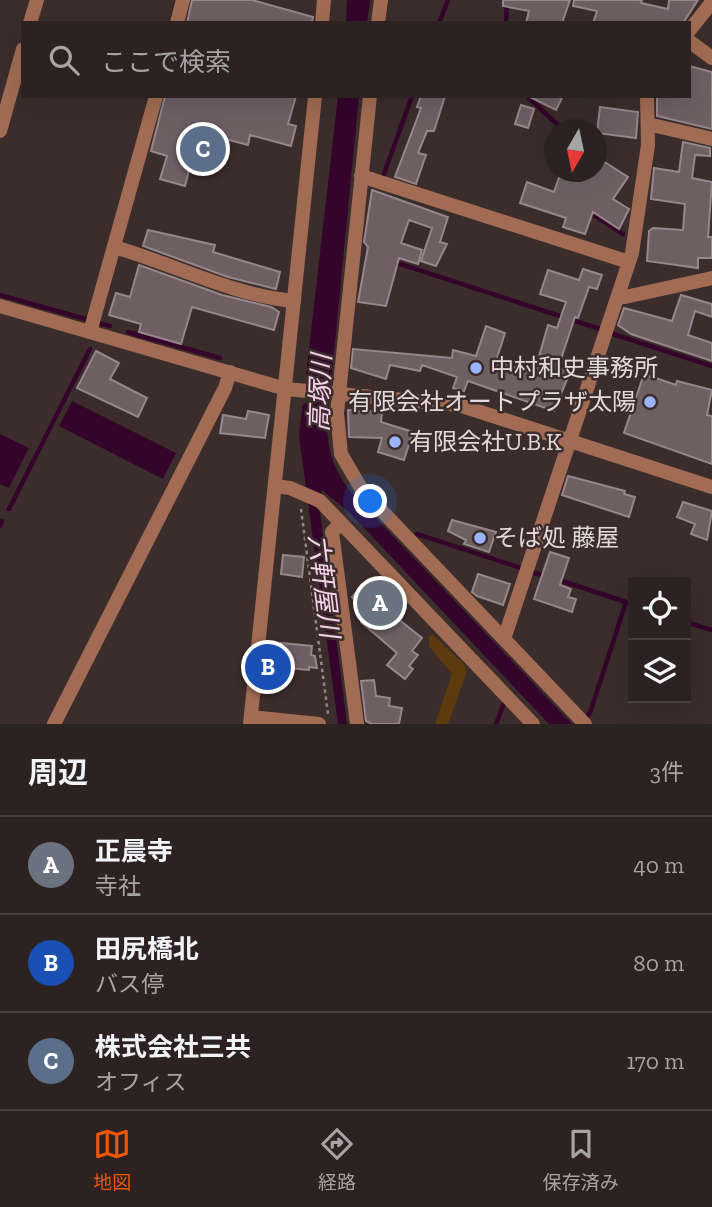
<!DOCTYPE html>
<html lang="ja">
<head>
<meta charset="utf-8">
<style>
  :root { --surface:#2c2221; --page:#382f2e; --text:#f1f3f6; --muted:#a6a4a5; --line:#483f3f; --accent:#ea580c }
  body { margin:0; font-family:"Zilla Slab","Noto Sans JP",serif; background:var(--page); color:var(--text) }
  .controls { position:absolute; right:21px; bottom:21px; display:grid; overflow:hidden; border-radius:0px; box-shadow:0 7px 28px #0002 }
  .controls button { width:63px; height:63px; display:grid; place-items:center; padding:0; border:0; border-bottom:2px solid var(--line); background:var(--surface); color:var(--text); font:35px sans-serif }
  .compass { position:absolute; left:544px; top:119px; width:63px; height:63px; border-radius:50%; background:var(--surface); box-shadow:0 7px 28px #0002; rotate:189deg }
  .you { position:absolute; left:371px; top:502px; width:24px; height:24px; margin:-18px; border:5px solid #fff; border-radius:50%; background:#1a73e8; box-shadow:0 0 0 10px #1a73e833 }
  .badge { display:grid; place-items:center; width:46px; height:46px; border-radius:50%; background:var(--accent); color:#fff; font-size:23px; font-weight:700 }
  .pin { position:absolute; translate:-50% -50%; border:4px solid #fff; box-shadow:0 2px 7px #0006 }
  .list { margin:0; padding:0; list-style:none }
  h2 { display:flex; justify-content:space-between; align-items:center; height:91px; margin:0; padding:0 28px; font-size:30px }
  h2 small { font-size:23px; font-weight:400; color:var(--muted) }
  .list li { display:grid; grid-template-columns:46px 1fr auto; gap:21px; align-items:center; box-sizing:border-box; height:98px; padding:0 28px; border-top:2px solid var(--line) }
  .list b { display:block; font-size:26px; white-space:nowrap }
  .list p { margin:0; font-size:23px; white-space:nowrap; color:var(--muted) }
  .list em { font-size:23px; font-style:normal; color:var(--muted) }
  .icon { flex:none; width:38px; height:38px; fill:none; stroke:currentColor; stroke-width:2; stroke-linecap:round; stroke-linejoin:round }
  .map { position:relative; flex:none; width:712px; height:724px; overflow:hidden }
  .search { position:absolute; background:var(--surface); box-shadow:0 7px 28px #0002; left:21px; right:21px; top:21px; height:77px; display:flex; align-items:center; gap:18px; box-sizing:border-box; padding:0 24px; border-radius:0px; color:var(--muted); font-size:26px }
  .sheet { height:385px; background:var(--surface) }
  nav { display:flex; justify-content:space-around; align-items:center; box-sizing:border-box; height:98px; border-top:2px solid var(--line); background:var(--surface); font-size:19px; color:var(--muted) }
  nav a { display:grid; justify-items:center; gap:4px }
  nav .on { color:var(--accent) }
  .map>svg:first-child { display:block }
</style>
</head>
<body>
<div class="map">
<svg width="712" height="724" viewBox="0 0 712 724">
  <rect width="100%" height="100%" fill="#3b2d2c"/>
  <path fill="#5d3b0e" d="M433 635 464 664 467 671 448 724H435L452 674 429 646V636Z"/>
  <path fill="#34042a" d="M347 0H370L367 23H346Z
    M338 96H359L327 424C327 450 334 470 350 491L572 724H549L350 513 322 490 320 512 347 724H338L299 436Z
    M72 401 176 453 163 479 59 426Z
    M0 434 29 448 9 488 0 484Z"/>
  <path fill="#3b2d2c" d="M303 370 309 377 335 380 332 404 308 401 299 408Z"/>
  <g fill="none" stroke-linecap="round" stroke-linejoin="round">
    <path stroke="#34042a" stroke-width="4.5" d="M439 23 448 0
      M506 23 507 0
      M527 96 563 130
      M596 161V167
      M384 174 412 96
      M588 211 623 234
      M394 262 600 329
      M0 295 89 320
      M98 323 110 326
      M128 332 220 358
      M613 334 712 366
      M9 509 90 349
      M0 526 2 521
      M417 534 521 568
      M532 572 548 577
      M556 579 626 602
      M686 622 712 630
      M586 717 590 713 626 602 633 605
      M496 724 504 703"/>
  </g>
  <path fill="#6e5f63" stroke="#97878b" stroke-width="2" d="M192 0H252L313 17 312 23H187Z
    M503 0H570L562 23H526L529 11 503 6Z
    M574 0H642L641 3 668 9 669 0H698L683 23H593L597 11 573 6Z
    M689 66 712 72V129L657 116V96H689Z
    M165 96H296L288 124 296 126 291 146 250 135 248 145 222 138 214 166 192 159 185 186 160 179 167 156 151 151Z
    M421 96H445L434 131H427L418 153 426 155 416 184 395 177 421 108 417 107Z
    M528 96H563L556 110Z
    M521 105 534 109 528 128 515 124Z
    M600 107 638 112 636 138 597 133Z
    M683 142 710 148V156L695 155 692 178 712 182 708 237H712V258H698V268L647 261 649 231 653 228 683 230 685 204 651 199 654 168 679 172Z
    M603 161 628 177 613 199 629 209 619 229 593 212 585 234 563 227 566 218 520 203 527 182 554 192 561 172H597Z
    M372 190 448 217 440 242 447 244 436 266 421 261 432 228 409 220 401 243 422 250 418 264 399 258 386 306 358 302 368 247 364 242Z
    M148 230 215 245 213 252 280 272 276 289 228 277 143 246Z
    M139 265 222 295 271 307 279 312 274 330 192 307 181 344 139 332 141 324 109 315 116 293 130 297Z
    M583 269 602 275 597 289 589 287 578 318 575 317 558 368 570 372 554 411 468 381 464 391 453 388 457 377 422 365 420 371 390 365 386 379 351 368 353 349 452 358 453 350 476 356 486 326 505 333 496 361 534 374 548 325 557 328 566 302 540 294 548 270 579 280Z
    M681 295 712 304V317L695 311 688 335 712 343V361L631 334 618 325 624 308 672 321Z
    M96 351 119 363 110 379 147 398 138 417 77 388Z
    M644 374 676 385 677 381 712 390 707 415 712 416V464L624 433Z
    M348 410 382 412 381 422 413 432 404 460 378 452 382 438 349 437Z
    M248 411 269 415 265 438 220 433 223 415 246 419Z
    M568 476 625 491 624 494 635 497 629 517 562 495Z
    M683 502 712 511 707 540 691 534 695 524 677 517Z
    M452 520 496 532 489 552 464 544 466 540 448 531Z
    M550 552 569 558 560 585 571 589 568 597 576 599 572 612 534 599Z
    M283 555 304 557 302 577 281 574Z
    M478 574 510 584 503 605 477 596 472 592Z
    M368 580 406 608 397 618 422 638 412 651 418 655 409 666 413 669 405 679 387 665 397 653 361 622 365 617 360 613 364 609 352 597Z
    M281 643 312 646 311 655 315 656 317 668 309 667V670L278 667Z
    M374 680 376 696 390 698 389 706 402 708 399 724H372L366 721 361 681Z"/>
  <g fill="none" stroke-linecap="round" stroke-linejoin="round">
    <path stroke="#928685" stroke-width="2.5" stroke-dasharray="3.5 3.5" stroke-linecap="butt" d="M301 509 328 714"/>
    <path stroke="#a16c53" stroke-width="14" d="M30 23 37 0
      M177 23 183 0
      M378 23 381 0
      M689 31 712 2
      M689 41 712 58
      M370 96 337 413 341 454 362 490 585 724
      M648 124 712 139
      M0 131 23 49
      M361 176 629 262
      M114 247C174 264 231 295 294 301
      M619 295 625 297 712 278
      M90 332 156 96
      M275 486 290 488 320 501 533 724
      M341 523 332 532 357 724
      M504 639 632 253 648 145 647 96
      M251 717 319 724
      M54 724 225 388 230 372"/>
    <path stroke="#a16c53" stroke-width="14" d="M322 23 324 0
      M0 306 286 389 459 405 712 487
      M250 724 315 96"/>
  </g>
  <g fill="#9cb4fd" stroke="#3b2d2c" stroke-width="2.5">
    <circle cx="476" cy="368" r="7"/>
    <circle cx="650" cy="402" r="7"/>
    <circle cx="395" cy="442" r="7"/>
    <circle cx="480" cy="538" r="7"/>
  </g>
  <g text-anchor="middle" stroke-width="5" stroke-linejoin="round" paint-order="stroke">
    <g font-size="24" fill="#e3dad9" stroke="#3b2d2c" text-anchor="start">
      <text x="490" y="376">中村和史事務所</text>
      <text x="636" y="410" text-anchor="end">有限会社オートプラザ太陽</text>
      <text x="409" y="450">有限会社U.B.K</text>
      <text x="494" y="546">そば処 藤屋</text>
    </g>
    <g font-size="26" font-style="italic" fill="#f9d2ed" stroke="#3b2d2c">
      <text transform="translate(320 393) rotate(-88)" y="9">高塚川</text>
      <text transform="translate(324 586) rotate(83)" y="9">六軒屋川</text>
    </g>
  </g>
</svg>
<div class="controls">
<button><svg class="icon" aria-label="locate" viewBox="0 0 24 24"><circle cx="12" cy="12" r="6"/><path d="M12 2v4M12 18v4M2 12h4M18 12h4"/></svg></button>
<button><svg class="icon" aria-label="layers" viewBox="0 0 24 24"><path d="M12 4l9 5-9 5-9-5zM3 14l9 5 9-5"/></svg></button>
</div>
<svg class="compass" viewBox="-18 -18 36 36"><path d="M0-13l5 13h-10z" fill="#e53935"/><path d="M0 13l5-13h-10z" fill="#a6a4a5"/></svg>
<div class="you"></div>
<div class="pin badge" style="left:380px;top:603px;background:#6b7280">A</div>
<div class="pin badge" style="left:268px;top:667px;background:#1a4fb4">B</div>
<div class="pin badge" style="left:203px;top:149px;background:#5c6f8a">C</div>
<div class="search"><svg class="icon" aria-label="search" viewBox="0 0 24 24"><circle cx="10" cy="10" r="6"/><path d="M15 15l6 6"/></svg>ここで検索</div>
</div>
<section class="sheet">
<h2>周辺<small>3件</small></h2>
<ul class="list">
<li><span class="badge" style="background:#6b7280">A</span><div><b>正晨寺</b><p>寺社</p></div><em>40 m</em></li>
<li><span class="badge" style="background:#1a4fb4">B</span><div><b>田尻橋北</b><p>バス停</p></div><em>80 m</em></li>
<li><span class="badge" style="background:#5c6f8a">C</span><div><b>株式会社三共</b><p>オフィス</p></div><em>170 m</em></li>
</ul>
</section>
<nav>
<a class="on"><svg class="icon" aria-label="map" viewBox="0 0 24 24"><path d="M3 6l6-2 6 2 6-2v14l-6 2-6-2-6 2zM9 4v14M15 6v14"/></svg>地図</a>
<a><svg class="icon" aria-label="directions" viewBox="0 0 24 24"><path d="M12 3l9 9-9 9-9-9zM9 14v-3h6M13 9l2 2-2 2"/></svg>経路</a>
<a><svg class="icon" aria-label="saved" viewBox="0 0 24 24"><path d="M7 4h10v16l-5-4-5 4z"/></svg>保存済み</a>
</nav>
</body>
</html>
